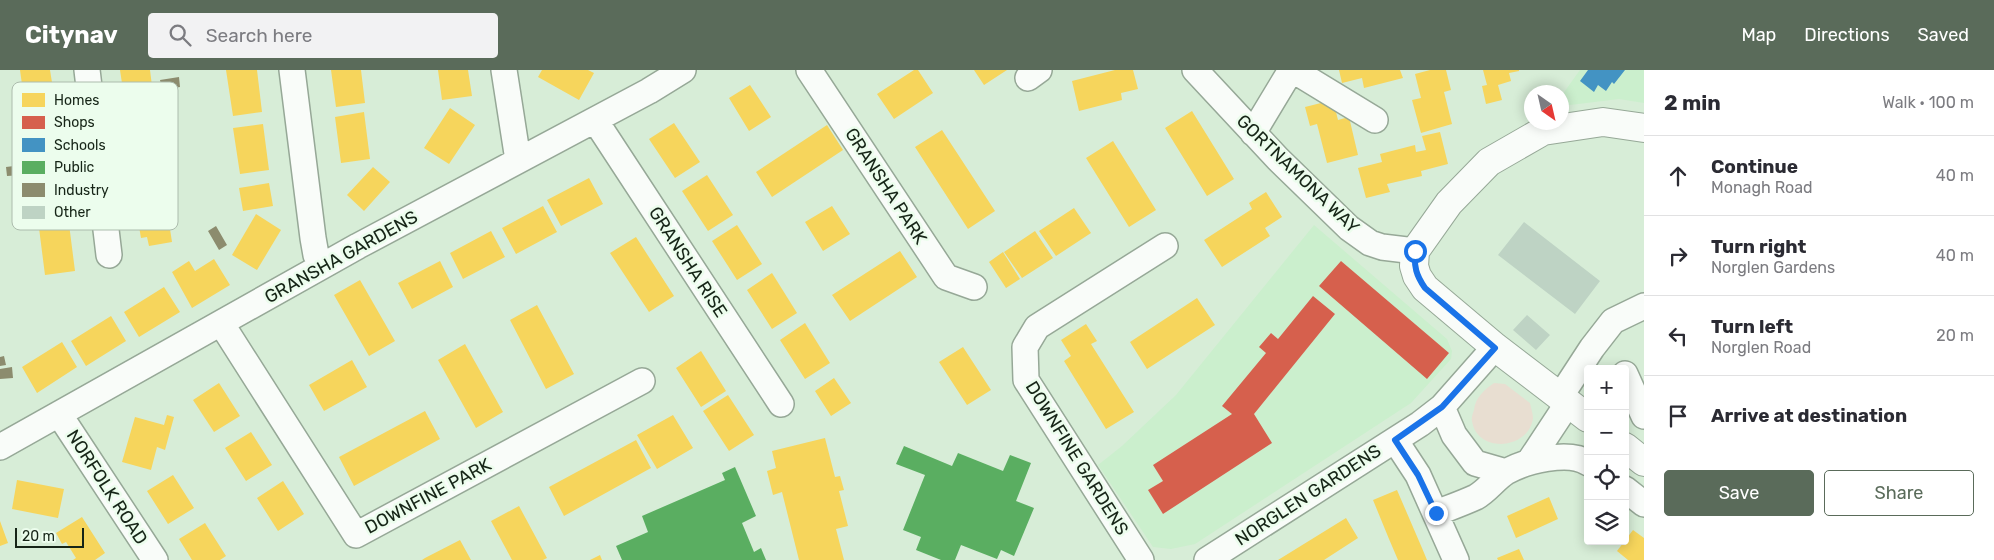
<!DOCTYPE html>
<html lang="en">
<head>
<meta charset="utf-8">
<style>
  :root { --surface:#fff; --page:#f2f2f3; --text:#2b2b33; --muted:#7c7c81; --line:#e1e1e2; --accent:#5a6b5a }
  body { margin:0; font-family:Rubik,sans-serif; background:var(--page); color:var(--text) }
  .controls { position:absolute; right:15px; bottom:15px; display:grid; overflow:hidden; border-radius:5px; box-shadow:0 2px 12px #0003 }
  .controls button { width:45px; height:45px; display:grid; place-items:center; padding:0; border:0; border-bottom:1px solid var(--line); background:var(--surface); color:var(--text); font:25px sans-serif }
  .compass { position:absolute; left:1524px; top:15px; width:45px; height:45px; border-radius:50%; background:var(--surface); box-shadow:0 2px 12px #0003; rotate:146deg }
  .scale { position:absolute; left:15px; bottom:12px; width:69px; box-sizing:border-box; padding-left:5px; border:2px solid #162517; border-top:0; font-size:14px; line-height:18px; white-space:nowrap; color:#162517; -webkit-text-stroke:4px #ecfded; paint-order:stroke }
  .stop { position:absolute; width:15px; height:15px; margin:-11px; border:4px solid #1a73e8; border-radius:50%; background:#fff }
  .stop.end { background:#1a73e8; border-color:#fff; box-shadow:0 1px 5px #0008 }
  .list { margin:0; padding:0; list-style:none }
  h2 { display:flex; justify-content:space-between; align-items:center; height:65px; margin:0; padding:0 20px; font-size:21px }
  h2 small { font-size:16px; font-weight:400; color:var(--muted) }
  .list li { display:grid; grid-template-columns:32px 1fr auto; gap:15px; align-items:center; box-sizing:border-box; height:80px; padding:0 20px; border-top:1px solid var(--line) }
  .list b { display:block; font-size:19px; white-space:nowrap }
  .list p { margin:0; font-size:16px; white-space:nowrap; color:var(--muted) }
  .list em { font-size:16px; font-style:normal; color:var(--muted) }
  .actions { display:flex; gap:10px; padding:15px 20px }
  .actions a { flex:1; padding:11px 0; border:1px solid var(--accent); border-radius:5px; text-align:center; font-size:18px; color:var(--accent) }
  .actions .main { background:var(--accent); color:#fff }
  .icon { flex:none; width:28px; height:28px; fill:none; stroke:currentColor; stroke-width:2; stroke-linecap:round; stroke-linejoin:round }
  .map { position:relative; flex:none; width:1644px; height:490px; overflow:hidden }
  header { display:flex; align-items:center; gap:30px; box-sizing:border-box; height:70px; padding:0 25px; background:var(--accent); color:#fff }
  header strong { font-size:24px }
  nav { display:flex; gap:28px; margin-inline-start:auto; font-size:18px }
  .search { width:350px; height:45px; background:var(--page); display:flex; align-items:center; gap:12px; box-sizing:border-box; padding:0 18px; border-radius:5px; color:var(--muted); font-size:19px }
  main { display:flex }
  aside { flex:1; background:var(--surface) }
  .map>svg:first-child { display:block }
</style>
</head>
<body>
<header>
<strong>Citynav</strong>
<div class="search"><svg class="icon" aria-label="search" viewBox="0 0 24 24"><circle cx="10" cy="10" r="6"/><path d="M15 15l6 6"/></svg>Search here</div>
<nav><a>Map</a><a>Directions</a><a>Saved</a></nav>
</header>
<main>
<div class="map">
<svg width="1644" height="490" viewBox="0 0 1644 490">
  <rect width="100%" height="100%" fill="#d7edd7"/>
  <path fill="#cbefcd" d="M1580 0H1644V33L1619 29 1562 36V25Z
    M1314 155 1447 269 1452 281 1451 289 1411 333 1195 474 1171 479 1153 477 1098 395 1122 376 1176 325Z"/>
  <path fill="#e8ded1" d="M1494 313 1505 314 1530 333C1531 338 1533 344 1533 348 1529 380 1477 384 1472 351 1471 348 1473 343 1474 340 1475 328 1485 319 1494 313Z"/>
  <path fill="#f6d55c" d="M20 0H50L54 25 24 29Z
    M120 0H150L152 16 123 20Z
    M226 0H257L262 42 233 46Z
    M331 0H361L365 33 336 37Z
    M438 0H468L472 26 442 30Z
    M542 0H588L594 3 579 30 538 7Z
    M914 0H918L933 23 894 49 877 24Z
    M974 0H1007L984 15Z
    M1115 0H1133L1138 19 1121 23 1122 30 1079 41 1072 11Z
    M1339 0H1400L1403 8 1364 18 1362 8 1342 13Z
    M1430 0H1446L1451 20 1444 22 1452 54 1421 63 1412 30 1421 28 1415 4Z
    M1483 0H1519V1L1509 3 1511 11 1498 15 1502 30 1486 34 1482 16 1487 15Z
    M750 15 771 47 749 61 729 28Z
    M1333 30 1338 50 1349 47 1358 85 1327 93 1317 54 1310 56 1305 37Z
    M450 38 475 55 449 94 424 78Z
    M1192 41 1234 109 1207 126 1165 58Z
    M364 42 370 89 341 93 335 47Z
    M674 53 700 92 675 108 649 69Z
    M263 54 269 100 240 104 233 58Z
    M827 55 843 80 772 127 756 102Z
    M942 60 995 141 968 159 915 77Z
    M1440 62 1448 94 1421 101 1422 106 1387 114 1390 122 1366 128 1358 98 1382 92 1380 84 1415 75 1416 82 1426 80 1422 66Z
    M1113 71 1156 140 1129 157 1086 88Z
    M373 97 390 112 364 141 347 125Z
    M707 105 733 145 708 161 682 121Z
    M589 108 603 134 561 156 547 130Z
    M269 113 273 136 243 141 239 118Z
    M1266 122 1282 147 1265 158 1270 166 1222 197 1204 170 1252 139 1249 133Z
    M543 136 557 162 516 184 502 158Z
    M832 136 850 164 823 181 805 152Z
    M1074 138 1091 163 1056 186 1039 161Z
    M167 140 172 172 149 176 147 167 141 168 137 145Z
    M256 144 281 160 257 200 232 185Z
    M69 154 75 201 45 205 39 158Z
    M737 155 762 194 737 210 712 171Z
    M491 161 505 187 463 209 450 183Z
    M1035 161 1053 188 1022 208 1004 182Z
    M636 167 674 226 649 242 610 183Z
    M900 181 917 207 850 251 832 225Z
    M1003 182 1020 209 1006 218 989 192Z
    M214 189 230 215 192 238 172 202 189 191 195 201Z
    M440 191 453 217 412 239 398 213Z
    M772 203 797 243 772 259 747 220Z
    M360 210 395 271 369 286 334 225Z
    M164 217 180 242 139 267 124 242Z
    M1197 228 1215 255 1147 299 1130 272Z
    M537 235 574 304 546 319 510 250Z
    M111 246 126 271 86 296 71 271Z
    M805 253 830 293 805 309 780 270Z
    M1086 254 1097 271 1091 274 1134 342 1106 359 1064 291 1071 286 1061 270Z
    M62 272 77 297 37 323 22 297Z
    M465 274 503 342 476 358 438 290Z
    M963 277 991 320 967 335 939 292Z
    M701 281 726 321 701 337 676 298Z
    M352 290 367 317 324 341 309 315Z
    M834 308 851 333 831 346 815 321Z
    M219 313 240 346 214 362 193 330Z
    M728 325 754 365 729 381 703 341Z
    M425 341 440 369 354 416 339 387Z
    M167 345 174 347 165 380 157 377 151 400 122 392 135 347 164 355Z
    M673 345 693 378 657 399 637 365Z
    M251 362 272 395 246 411 225 378Z
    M825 368 835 407 840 406 844 420 839 421 848 456 836 459 844 490H799L782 422 773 425 767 401 776 398 772 381Z
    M636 370 651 398 564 446 549 417Z
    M173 405 194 438 168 454 147 421Z
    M17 410 64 419 58 448 12 439Z
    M283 411 304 444 278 461 257 428Z
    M1397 420 1422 478 1427 490H1398L1389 469 1373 430Z
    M1549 427 1558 449 1516 468 1507 446Z
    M519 436 547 488 543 490H512L491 451Z
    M82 447 105 483 95 490H73L76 488 66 472 62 474 56 463Z
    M1346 448 1358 468 1324 490H1278Z
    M0 451 8 473 0 476Z
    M205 453 226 486 220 490H192L179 469Z
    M1633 460 1644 468V490H1628L1617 481Z
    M460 470 471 490H422L425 488Z
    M1519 479 1524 490H1498L1497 488Z
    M600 485 602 490H590Z"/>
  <path fill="#d6604d" d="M1341 191 1449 283 1427 309 1319 216Z
    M1313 226 1335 244 1254 344 1272 373 1163 444 1148 420 1163 411 1153 395 1232 344 1222 336 1266 283 1259 277 1271 263 1278 269Z"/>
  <path fill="#4393c3" d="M1588 0H1625L1614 14 1612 12 1606 21 1598 15 1594 22 1580 11Z"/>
  <path fill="#5aae61" d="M904 376 952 396 958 383 1003 401 1010 385 1031 393 1016 431 1034 438 1014 486 1001 480 997 489 961 475 955 490H941L916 480 921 467 903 460 925 405 896 394Z
    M735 397 756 446 742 453 754 482 761 478 766 490H622L616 476 648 462 642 446 725 410 722 403Z"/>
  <path fill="#8c8c6e" d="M179 7 180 17 162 20 160 10Z
    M22 95 23 105 7 106 6 97Z
    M32 141 33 150 13 152 12 143Z
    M216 156 227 175 219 180 208 161Z
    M4 286 6 295 0 296V287Z
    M12 297 13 308 0 309V299Z"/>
  <path fill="#bed3c4" d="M1524 152 1600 211 1575 244 1498 185Z
    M1527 245 1550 265 1536 280 1513 260Z"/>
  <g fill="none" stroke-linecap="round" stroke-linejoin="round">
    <g stroke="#96a897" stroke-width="28">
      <path id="minor" d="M87 0 109 185
        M292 0 313 168 316 185 322 196
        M504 0 518 90
        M809 0 946 207 974 217
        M1195 0 1278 89 1349 158 1370 173 1382 177 1415 181
        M1293 0 1375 50
        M1028 8 1039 0
        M595 50 781 334
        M1253 63 1291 0
        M221 253 356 465 642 311
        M1625 304 1644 346
        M1560 327 1592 278 1613 251 1644 236
        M1442 337 1454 365 1475 393 1506 402
        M59 344 155 490
        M1395 370 1418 405 1456 490
        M0 377 358 176 649 21 683 0
        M1529 392 1568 333
        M1625 419 1644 434
        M1436 443C1449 438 1463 433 1476 427 1487 421 1495 409 1506 402 1525 391 1569 380 1588 393
        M1141 490 1026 310 1025 277 1037 257 1165 176
        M1207 490 1420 354 1442 337 1495 277"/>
    </g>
    <g stroke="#96a897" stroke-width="30">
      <path id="tertiary" d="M1588 348 1495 277 1425 218 1417 206 1414 196 1415 181 1449 133 1489 92 1543 61 1603 52 1644 58
        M1625 377 1644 392"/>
    </g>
    <use href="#minor" stroke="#f9fcf9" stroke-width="25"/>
    <use href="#tertiary" stroke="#f9fcf9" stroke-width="28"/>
  </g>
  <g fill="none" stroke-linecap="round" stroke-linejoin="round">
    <path stroke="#1a73e8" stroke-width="6" d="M1415 181C1414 197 1416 205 1425 218L1495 278 1442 337 1395 370 1418 405 1436 443"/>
  </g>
  <g text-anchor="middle" stroke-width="5" stroke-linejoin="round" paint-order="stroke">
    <g font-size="18" fill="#162517" stroke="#ecfded">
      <text transform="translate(1298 104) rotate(44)" y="6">GORTNAMONA WAY</text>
      <text transform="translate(886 116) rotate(57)" y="6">GRANSHA PARK</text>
      <text transform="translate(341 187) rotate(-29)" y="6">GRANSHA GARDENS</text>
      <text transform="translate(688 192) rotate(57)" y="6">GRANSHA RISE</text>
      <text transform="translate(1077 388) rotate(58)" y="6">DOWNFINE GARDENS</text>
      <text transform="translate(107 417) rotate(57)" y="6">NORFOLK ROAD</text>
      <text transform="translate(1308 425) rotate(-33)" y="6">NORGLEN GARDENS</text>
      <text transform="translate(428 426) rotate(-28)" y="6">DOWNFINE PARK</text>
    </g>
  </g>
  <rect x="12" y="12" width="166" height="148" rx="8" fill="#ecfded" stroke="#acbcad" stroke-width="1"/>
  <rect x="22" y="23" width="23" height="14" fill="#f6d55c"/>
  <rect x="22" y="46" width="23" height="13" fill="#d6604d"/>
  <rect x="22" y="68" width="23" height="14" fill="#4393c3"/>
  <rect x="22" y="91" width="23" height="13" fill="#5aae61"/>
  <rect x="22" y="113" width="23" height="14" fill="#8c8c6e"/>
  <rect x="22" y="136" width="23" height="13" fill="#bed3c4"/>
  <g font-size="14" fill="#162517">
    <text x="54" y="35">Homes</text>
    <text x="54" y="57">Shops</text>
    <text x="54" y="80">Schools</text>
    <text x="54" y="102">Public</text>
    <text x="54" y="125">Industry</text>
    <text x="54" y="147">Other</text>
  </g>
</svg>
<div class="controls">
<button>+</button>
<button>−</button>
<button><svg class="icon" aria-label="locate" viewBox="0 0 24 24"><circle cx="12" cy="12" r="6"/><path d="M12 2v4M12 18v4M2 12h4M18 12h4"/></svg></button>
<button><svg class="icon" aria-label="layers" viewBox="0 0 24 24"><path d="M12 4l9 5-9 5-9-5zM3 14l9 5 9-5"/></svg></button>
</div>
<svg class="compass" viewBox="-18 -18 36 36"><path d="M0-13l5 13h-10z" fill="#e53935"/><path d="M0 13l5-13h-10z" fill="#7c7c81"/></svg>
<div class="scale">20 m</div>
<div class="stop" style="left:1415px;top:181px"></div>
<div class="stop end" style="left:1436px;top:443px"></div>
</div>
<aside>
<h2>2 min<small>Walk · 100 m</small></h2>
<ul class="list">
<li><svg class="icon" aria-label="ahead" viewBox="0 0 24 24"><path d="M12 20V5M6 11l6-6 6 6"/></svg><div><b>Continue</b><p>Monagh Road</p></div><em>40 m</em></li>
<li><svg class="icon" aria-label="right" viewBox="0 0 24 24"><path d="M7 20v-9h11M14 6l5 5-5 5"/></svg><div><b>Turn right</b><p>Norglen Gardens</p></div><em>40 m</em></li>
<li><svg class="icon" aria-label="left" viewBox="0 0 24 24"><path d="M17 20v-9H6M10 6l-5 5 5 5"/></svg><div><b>Turn left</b><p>Norglen Road</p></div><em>20 m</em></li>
<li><svg class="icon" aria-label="arrive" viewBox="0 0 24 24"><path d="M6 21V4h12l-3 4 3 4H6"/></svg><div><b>Arrive at destination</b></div></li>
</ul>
<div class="actions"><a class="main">Save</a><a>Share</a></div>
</aside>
</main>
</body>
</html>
